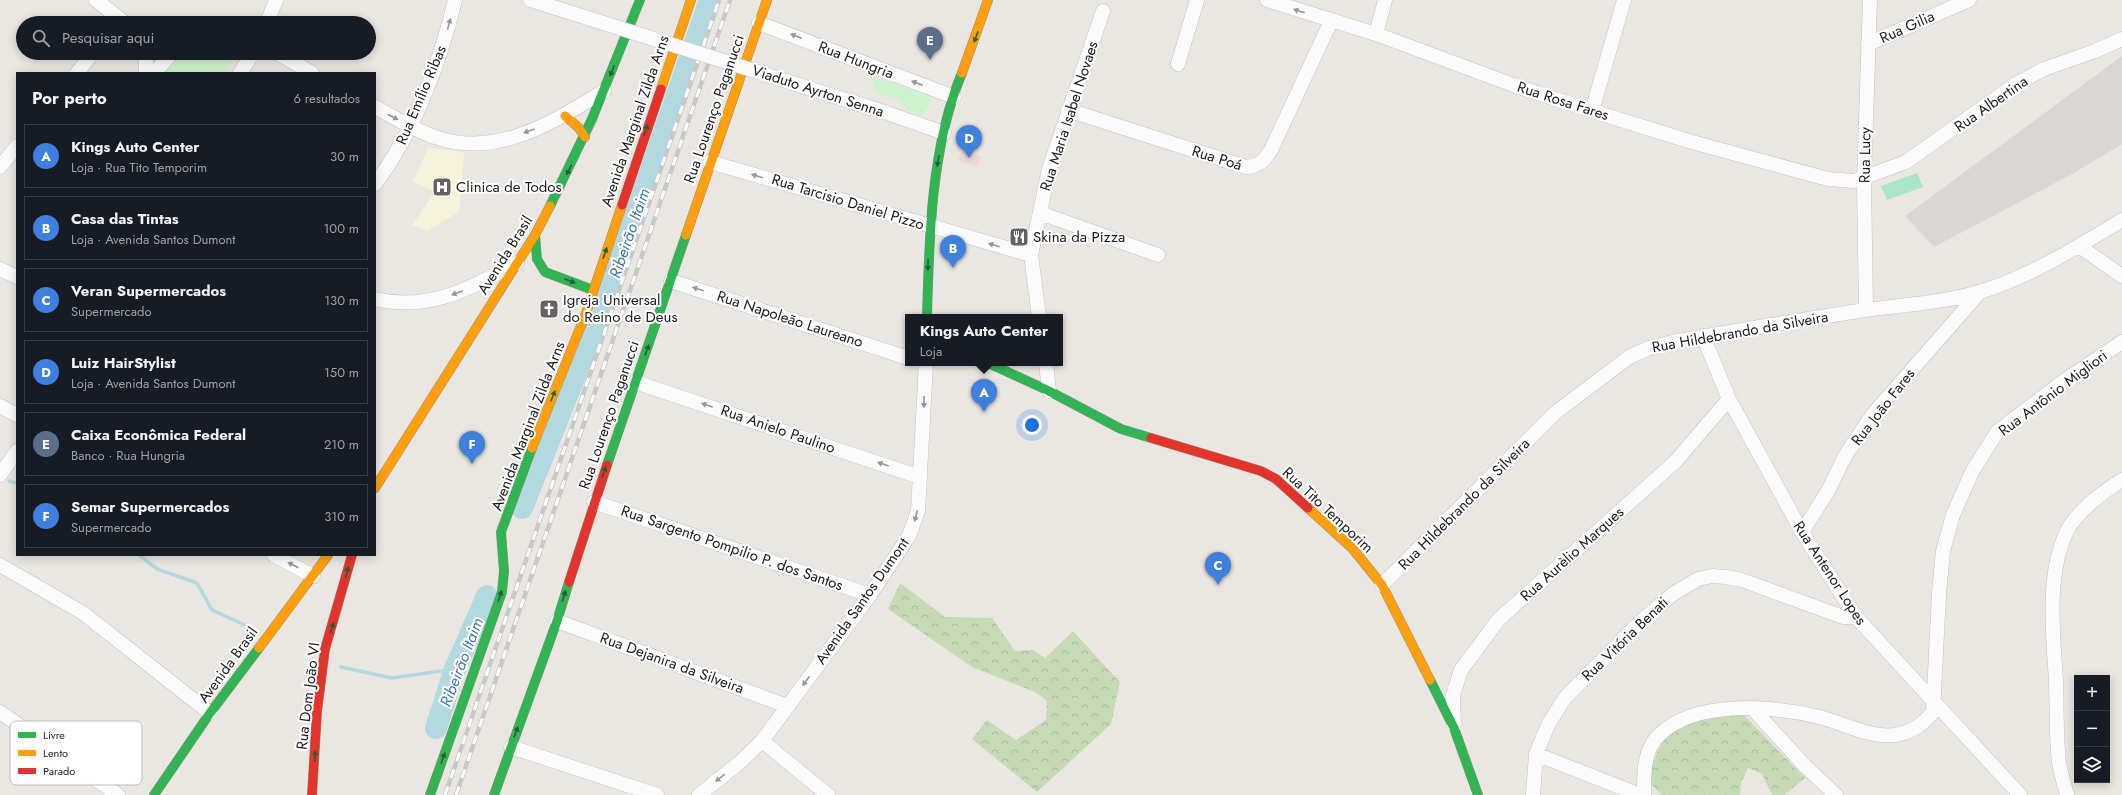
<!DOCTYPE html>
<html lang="pt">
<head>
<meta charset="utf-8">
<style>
  :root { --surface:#171b24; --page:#242831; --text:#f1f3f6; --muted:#9ea1a6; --line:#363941; --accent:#b45309 }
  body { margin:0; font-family:Jost,sans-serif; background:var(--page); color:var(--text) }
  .controls { position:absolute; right:12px; bottom:12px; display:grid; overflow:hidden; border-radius:0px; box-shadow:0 2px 10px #0003 }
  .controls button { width:36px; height:36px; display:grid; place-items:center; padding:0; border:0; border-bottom:1px solid var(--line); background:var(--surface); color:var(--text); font:20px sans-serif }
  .you { position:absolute; left:1032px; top:425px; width:14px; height:14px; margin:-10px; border:3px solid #fff; border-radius:50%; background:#1a73e8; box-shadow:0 0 0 6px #1a73e833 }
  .badge { display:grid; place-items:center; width:26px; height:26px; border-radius:50%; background:var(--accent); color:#fff; font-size:13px; font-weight:700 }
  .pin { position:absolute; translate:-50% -33px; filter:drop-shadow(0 1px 2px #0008) }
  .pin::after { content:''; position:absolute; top:21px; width:14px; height:12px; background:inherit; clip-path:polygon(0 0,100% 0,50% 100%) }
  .popup { position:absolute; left:905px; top:314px; width:158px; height:52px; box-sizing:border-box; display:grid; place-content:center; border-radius:0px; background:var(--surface); filter:drop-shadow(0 1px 3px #0005); font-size:13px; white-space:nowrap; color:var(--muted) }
  .popup b { font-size:15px; color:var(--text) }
  .popup::after { content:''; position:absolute; left:50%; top:100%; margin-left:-8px; border:8px solid transparent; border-top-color:var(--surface) }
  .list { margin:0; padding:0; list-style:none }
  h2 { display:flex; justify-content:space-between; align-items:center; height:52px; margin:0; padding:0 16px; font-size:17px }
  h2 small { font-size:13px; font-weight:400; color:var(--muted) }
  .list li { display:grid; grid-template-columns:26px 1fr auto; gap:12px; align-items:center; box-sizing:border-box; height:64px; margin:0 8px 8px; padding:0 8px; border:1px solid var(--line); border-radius:0px }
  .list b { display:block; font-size:15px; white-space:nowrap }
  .list p { margin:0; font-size:13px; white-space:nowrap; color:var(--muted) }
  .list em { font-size:13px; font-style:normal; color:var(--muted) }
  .icon { flex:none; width:22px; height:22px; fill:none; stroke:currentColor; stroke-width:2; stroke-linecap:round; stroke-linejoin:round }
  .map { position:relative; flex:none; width:2122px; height:795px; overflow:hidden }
  .search { position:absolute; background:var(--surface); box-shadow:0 2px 10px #0003; left:16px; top:16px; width:360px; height:44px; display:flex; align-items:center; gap:10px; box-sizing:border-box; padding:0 14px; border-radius:22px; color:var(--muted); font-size:15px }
  .panel { position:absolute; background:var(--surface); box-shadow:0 2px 10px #0003; left:16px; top:72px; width:360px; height:484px; border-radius:0px }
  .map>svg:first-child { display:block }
</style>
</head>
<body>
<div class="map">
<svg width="2122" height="795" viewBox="0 0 2122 795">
  <defs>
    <pattern id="forest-crowns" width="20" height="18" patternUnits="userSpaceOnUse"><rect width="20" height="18" fill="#c5dab5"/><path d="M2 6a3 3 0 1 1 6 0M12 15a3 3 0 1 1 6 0" fill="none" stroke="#a9ba9b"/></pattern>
  </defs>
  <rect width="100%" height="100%" fill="#eae7e2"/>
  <path fill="#d9d7d4" d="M2122 56V144L2074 173 1934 247 1905 216Z"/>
  <path fill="#edd8d6" d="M963 150 981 157 978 167 957 160Z"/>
  <path fill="#f6f3db" d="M428 148 464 152 459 212 427 231 412 225 435 192 413 182Z"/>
  <path fill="url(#forest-crowns)" d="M900 583 945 617 992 618 1015 651 1033 650 1045 658 1073 631 1120 682 1111 724 1037 792 972 739 987 720 1016 740 1046 720 1047 701 1035 692 972 667 888 609Z
    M1742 713 1805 778 1784 795H1772L1762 774 1748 768 1741 783 1740 795H1662L1649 782C1649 767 1661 739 1674 730 1691 719 1722 715 1742 713Z"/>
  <path fill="#cdf3cb" d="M179 53H236L224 73H157Z
    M873 76 930 96 929 105 921 116 908 111 901 101 874 92Z"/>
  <path fill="#aae5c9" d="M1917 173 1923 187 1887 200 1881 186Z"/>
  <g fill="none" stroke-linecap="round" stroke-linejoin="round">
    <path stroke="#b3d9e0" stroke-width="3.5" d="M9 481 17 483
      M139 555 157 569 197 583 212 610 247 626
      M341 667 392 678 455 669"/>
    <path stroke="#b3d9e0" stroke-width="22" d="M522 508 611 286 710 0
      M436 728 455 669 487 596"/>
    <g stroke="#c2c1bf" stroke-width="15">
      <path id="street" d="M96 0 125 23
        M1267 0 1376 34 1516 86 1592 111 1692 142 1828 179 1854 181 1906 162 2016 84 2044 69 2095 51 2122 39
        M267 23 276 0
        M759 23 954 97
        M1376 34 1385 0
        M1868 44 1969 0
        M277 53 312 73
        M1178 64 1197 0
        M77 73 93 53
        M146 73V53
        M154 73 172 53
        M240 73 253 53
        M375 107C394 117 414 130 435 137 495 159 554 122 604 91
        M1068 110 1246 167C1259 166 1264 161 1271 150L1331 21
        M1592 111 1624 0
        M884 112 944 133
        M710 162 1031 255
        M0 167 17 146
        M375 184C414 132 440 63 455 0
        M1040 213 1158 255
        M2079 246 2122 276
        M0 269 17 277
        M671 281 908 358
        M375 299C430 312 470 288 517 263
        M1866 310 1864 178 1870 0
        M1039 317 1031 255 1049 169 1103 11
        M1703 336 1729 399 1802 532 1856 617 2020 795
        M1046 363 1049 391
        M635 382 920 477
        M0 406 17 415
        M0 475 17 451
        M594 502 870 595
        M1802 532 1828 491 1845 456 1873 414 1980 292
        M274 555 313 576
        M0 565 83 613 210 713
        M1382 585 1555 413 1629 357 1649 348 1673 342C1737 330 1801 320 1865 310 1903 305 1942 303 1979 292 2030 277 2077 247 2122 220
        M557 621 787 706
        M1753 709 1806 767 1836 795
        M0 712 118 795
        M1454 725 1453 695 1461 670 1499 619 1675 462 1729 399
        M762 741 828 795
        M511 747 657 795
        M1536 754 1640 795
        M699 795 739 763 762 741 870 595 909 536 918 511 926 363
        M1533 795 1536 754 1549 723 1565 698 1641 621 1673 594 1698 579 1712 576 1726 577 1742 580 1843 617H1856
        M1644 795C1644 776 1643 750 1659 735 1696 699 1773 706 1819 717 1844 723 1869 738 1895 735 1913 732 1922 725 1933 712L1939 594 1943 551 1953 515 1972 472 1997 432 2061 383 2122 342
        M2067 795C2064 784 2061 773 2059 763 2056 736 2057 708 2056 681 2053 634 2046 574 2067 531 2077 511 2104 491 2122 480"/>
    </g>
    <g stroke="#93937a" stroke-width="10">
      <path id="fast" d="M550 206 592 119 640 0
        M535 235 537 259 545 272 593 290
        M927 317C929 239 931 146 962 73
        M988 363 1049 391 1121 429 1151 438
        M607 465 686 235
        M1430 680 1454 728 1478 795
        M154 795 210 713 259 648
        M430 795 502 592 504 571 501 532 532 448
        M494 795 557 621 569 582"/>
    </g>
    <g stroke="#93937a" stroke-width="10">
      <path id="slow" d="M962 73 988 0
        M661 89 691 0
        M565 116 578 127 585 137
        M686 235 767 0
        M532 448 586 313 622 205
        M375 488 535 235 550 206
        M1308 508 1352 548 1382 585 1430 680
        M259 648 328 555"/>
    </g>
    <g stroke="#93937a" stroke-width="10">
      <path id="jam" d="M622 205 661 89
        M1151 438 1261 471 1276 479 1308 508
        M569 582 607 465
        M312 795 317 711 325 649 352 555"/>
    </g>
    <use href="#street" stroke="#fcfbfb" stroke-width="14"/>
    <use href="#fast" stroke="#30b455" stroke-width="9"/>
    <use href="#slow" stroke="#ff9f0a" stroke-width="9"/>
    <use href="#jam" stroke="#e5322d" stroke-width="9"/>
    <g stroke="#c9c8c8" stroke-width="4.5">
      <path id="rail" d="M445 795 719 0
        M456 795 730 0"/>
    </g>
    <use href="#rail" stroke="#fff" stroke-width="3" stroke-dasharray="9" stroke-linecap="butt"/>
    <g stroke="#c2c1bf" stroke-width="15" stroke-linecap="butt">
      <path id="street-bridge" d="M531 0 884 112"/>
    </g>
    <use href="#street-bridge" stroke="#fcfbfb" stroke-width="14"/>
  </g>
  <defs><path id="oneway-solid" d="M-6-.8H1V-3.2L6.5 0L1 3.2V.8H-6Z"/></defs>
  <g fill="#979696">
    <use href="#oneway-solid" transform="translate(1299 11) rotate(-162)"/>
    <use href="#oneway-solid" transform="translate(449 24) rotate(-75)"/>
    <use href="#oneway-solid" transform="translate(796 36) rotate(-159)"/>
    <use href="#oneway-solid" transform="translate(917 83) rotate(-159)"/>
    <use href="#oneway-solid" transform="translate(393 117) rotate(28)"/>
    <use href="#oneway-solid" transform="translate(529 131) rotate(160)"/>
    <use href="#oneway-solid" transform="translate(757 176) rotate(-163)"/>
    <use href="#oneway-solid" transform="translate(994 245) rotate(-164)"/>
    <use href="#oneway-solid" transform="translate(698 289) rotate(-162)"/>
    <use href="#oneway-solid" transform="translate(457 293) rotate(159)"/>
    <use href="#oneway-solid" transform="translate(924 402) rotate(93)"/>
    <use href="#oneway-solid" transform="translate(707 405) rotate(-161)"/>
    <use href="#oneway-solid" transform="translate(883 464) rotate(-161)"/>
    <use href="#oneway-solid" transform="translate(916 516) rotate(104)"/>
    <use href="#oneway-solid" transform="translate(293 565) rotate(-152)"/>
    <use href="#oneway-solid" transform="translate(806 681) rotate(127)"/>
    <use href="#oneway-solid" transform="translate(720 778) rotate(141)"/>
  </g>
  <g fill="#246035">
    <use href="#oneway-solid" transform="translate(976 37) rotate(110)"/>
    <use href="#oneway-solid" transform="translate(612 71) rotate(112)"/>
    <use href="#oneway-solid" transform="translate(646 130) rotate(-72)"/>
    <use href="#oneway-solid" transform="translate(938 161) rotate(100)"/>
    <use href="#oneway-solid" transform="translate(569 170) rotate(117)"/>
    <use href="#oneway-solid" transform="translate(605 253) rotate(-71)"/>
    <use href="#oneway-solid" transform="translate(928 265) rotate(91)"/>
    <use href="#oneway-solid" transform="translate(570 281) rotate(21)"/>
    <use href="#oneway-solid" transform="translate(647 350) rotate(-70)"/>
    <use href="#oneway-solid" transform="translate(553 396) rotate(-68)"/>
    <use href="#oneway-solid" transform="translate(604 472) rotate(-71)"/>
    <use href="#oneway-solid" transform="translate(347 572) rotate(-76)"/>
    <use href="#oneway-solid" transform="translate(500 596) rotate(-72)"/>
    <use href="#oneway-solid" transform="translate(564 596) rotate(-73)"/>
    <use href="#oneway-solid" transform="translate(332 628) rotate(-72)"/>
    <use href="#oneway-solid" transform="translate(516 732) rotate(-70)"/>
    <use href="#oneway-solid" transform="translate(315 756) rotate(-87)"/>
    <use href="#oneway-solid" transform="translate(443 758) rotate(-70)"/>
  </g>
  <defs>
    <g id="hospital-square" transform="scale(1)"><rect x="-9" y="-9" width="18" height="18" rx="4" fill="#636261" stroke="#fff"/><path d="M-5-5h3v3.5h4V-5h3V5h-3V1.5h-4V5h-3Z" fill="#fff"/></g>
    <g id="restaurant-square" transform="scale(1)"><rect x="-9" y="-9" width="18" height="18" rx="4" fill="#636261" stroke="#fff"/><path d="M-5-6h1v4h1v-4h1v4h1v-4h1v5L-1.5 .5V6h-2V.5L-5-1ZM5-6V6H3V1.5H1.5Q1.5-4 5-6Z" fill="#fff"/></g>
    <g id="church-square" transform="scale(1)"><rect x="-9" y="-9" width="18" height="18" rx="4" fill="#636261" stroke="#fff"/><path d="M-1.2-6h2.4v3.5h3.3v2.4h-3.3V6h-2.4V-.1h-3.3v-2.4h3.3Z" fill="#fff"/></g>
  </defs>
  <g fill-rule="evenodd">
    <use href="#hospital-square" x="442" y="187"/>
    <use href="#restaurant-square" x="1019" y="237"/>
    <use href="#church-square" x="549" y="309"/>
  </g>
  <g text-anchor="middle" stroke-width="4" stroke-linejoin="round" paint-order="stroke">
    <g font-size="15" fill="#1b1b1b" stroke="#fff">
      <text transform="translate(1907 27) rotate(-24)" y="5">Rua Gilia</text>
      <text transform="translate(856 60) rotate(21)" y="5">Rua Hungria</text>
      <text transform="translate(818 91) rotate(18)" y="5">Viaduto Ayrton Senna</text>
      <text transform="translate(421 95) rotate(-67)" y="5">Rua Emílio Ribas</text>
      <text transform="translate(1563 101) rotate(18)" y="5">Rua Rosa Fares</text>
      <text transform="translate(1991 104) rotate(-35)" y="5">Rua Albertina</text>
      <text transform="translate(714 109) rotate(-71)" y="5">Rua Lourenço Paganucci</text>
      <text transform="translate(1069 116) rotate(-72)" y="5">Rua Maria Isabel Novaes</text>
      <text transform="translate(635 121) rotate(-71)" y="5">Avenida Marginal Zilda Arns</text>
      <text transform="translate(1865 155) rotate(-89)" y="5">Rua Lucy</text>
      <text transform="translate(1217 158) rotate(17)" y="5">Rua Poá</text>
      <text transform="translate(848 202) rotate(17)" y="5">Rua Tarcisio Daniel Pizzo</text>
      <text transform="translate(505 255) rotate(-58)" y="5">Avenida Brasil</text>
      <text transform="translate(790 319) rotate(18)" y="5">Rua Napoleão Laureano</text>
      <text transform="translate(1740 332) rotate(-10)" y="5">Rua Hildebrando da Silveira</text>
      <text transform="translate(2053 393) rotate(-37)" y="5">Rua Antônio Migliori</text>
      <text transform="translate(1883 407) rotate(-52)" y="5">Rua João Fares</text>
      <text transform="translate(609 415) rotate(-71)" y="5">Rua Lourenço Paganucci</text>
      <text transform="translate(528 426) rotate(-69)" y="5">Avenida Marginal Zilda Arns</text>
      <text transform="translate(778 429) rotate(19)" y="5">Rua Anielo Paulino</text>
      <text transform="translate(1464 504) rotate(-45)" y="5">Rua Hildebrando da Silveira</text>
      <text transform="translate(1328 510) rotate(43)" y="5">Rua Tito Temporim</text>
      <text transform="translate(732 548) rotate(19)" y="5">Rua Sargento Pompilio P. dos Santos</text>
      <text transform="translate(1572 554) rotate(-42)" y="5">Rua Aurèlio Marques</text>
      <text transform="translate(1830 573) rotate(57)" y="5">Rua Antenor Lopes</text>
      <text transform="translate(862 601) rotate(-55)" y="5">Avenida Santos Dumont</text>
      <text transform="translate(1625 639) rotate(-44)" y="5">Rua Vitória Benati</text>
      <text transform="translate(672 663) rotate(20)" y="5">Rua Dejanira da Silveira</text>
      <text transform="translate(228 665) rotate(-54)" y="5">Avenida Brasil</text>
      <text transform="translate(308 696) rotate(-83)" y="5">Rua Dom João VI</text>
    </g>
    <g font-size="15" fill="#1b1b1b" stroke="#fff" text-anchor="start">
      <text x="456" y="192">Clinica de Todos</text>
      <text x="1033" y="242">Skina da Pizza</text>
      <text x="563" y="305">Igreja Universal<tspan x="563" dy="17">do Reino de Deus</tspan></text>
    </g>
    <g font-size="16" font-style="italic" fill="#4078a8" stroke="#fff">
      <text transform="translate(629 233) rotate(-71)" y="6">Ribeirão Itaim</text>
      <text transform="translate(461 662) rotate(-69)" y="6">Ribeirão Itaim</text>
    </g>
  </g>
  <rect x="10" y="721" width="132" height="64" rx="6" fill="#fff" stroke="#bbb" stroke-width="1"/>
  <rect x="18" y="732" width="18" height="6" fill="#30b455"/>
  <rect x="18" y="750" width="18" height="6" fill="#ff9f0a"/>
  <rect x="18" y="768" width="18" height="6" fill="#e5322d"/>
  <g font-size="11" fill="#1b1b1b">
    <text x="43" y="739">Livre</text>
    <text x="43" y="757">Lento</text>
    <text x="43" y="775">Parado</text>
  </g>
</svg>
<div class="controls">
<button>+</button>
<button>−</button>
<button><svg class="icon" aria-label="layers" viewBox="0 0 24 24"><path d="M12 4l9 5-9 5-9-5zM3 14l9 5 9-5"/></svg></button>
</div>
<div class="you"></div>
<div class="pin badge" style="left:984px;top:412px;background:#3f7fe0">A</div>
<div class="popup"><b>Kings Auto Center</b>Loja</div>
<div class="pin badge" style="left:953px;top:268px;background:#3f7fe0">B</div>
<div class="pin badge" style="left:1218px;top:585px;background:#3f7fe0">C</div>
<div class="pin badge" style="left:969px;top:158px;background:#3f7fe0">D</div>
<div class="pin badge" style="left:930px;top:60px;background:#5c6f8a">E</div>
<div class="pin badge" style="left:472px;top:464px;background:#3f7fe0">F</div>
<div class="search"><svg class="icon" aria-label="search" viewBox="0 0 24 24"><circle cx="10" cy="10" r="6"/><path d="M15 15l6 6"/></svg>Pesquisar aqui</div>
<section class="panel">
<h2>Por perto<small>6 resultados</small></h2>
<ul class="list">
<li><span class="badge" style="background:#3f7fe0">A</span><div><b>Kings Auto Center</b><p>Loja · Rua Tito Temporim</p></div><em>30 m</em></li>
<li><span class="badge" style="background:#3f7fe0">B</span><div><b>Casa das Tintas</b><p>Loja · Avenida Santos Dumont</p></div><em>100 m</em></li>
<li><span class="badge" style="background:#3f7fe0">C</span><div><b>Veran Supermercados</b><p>Supermercado</p></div><em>130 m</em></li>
<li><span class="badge" style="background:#3f7fe0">D</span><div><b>Luiz HairStylist</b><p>Loja · Avenida Santos Dumont</p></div><em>150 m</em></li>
<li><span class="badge" style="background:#5c6f8a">E</span><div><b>Caixa Econômica Federal</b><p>Banco · Rua Hungria</p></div><em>210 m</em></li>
<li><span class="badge" style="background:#3f7fe0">F</span><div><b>Semar Supermercados</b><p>Supermercado</p></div><em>310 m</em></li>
</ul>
</section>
</div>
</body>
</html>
